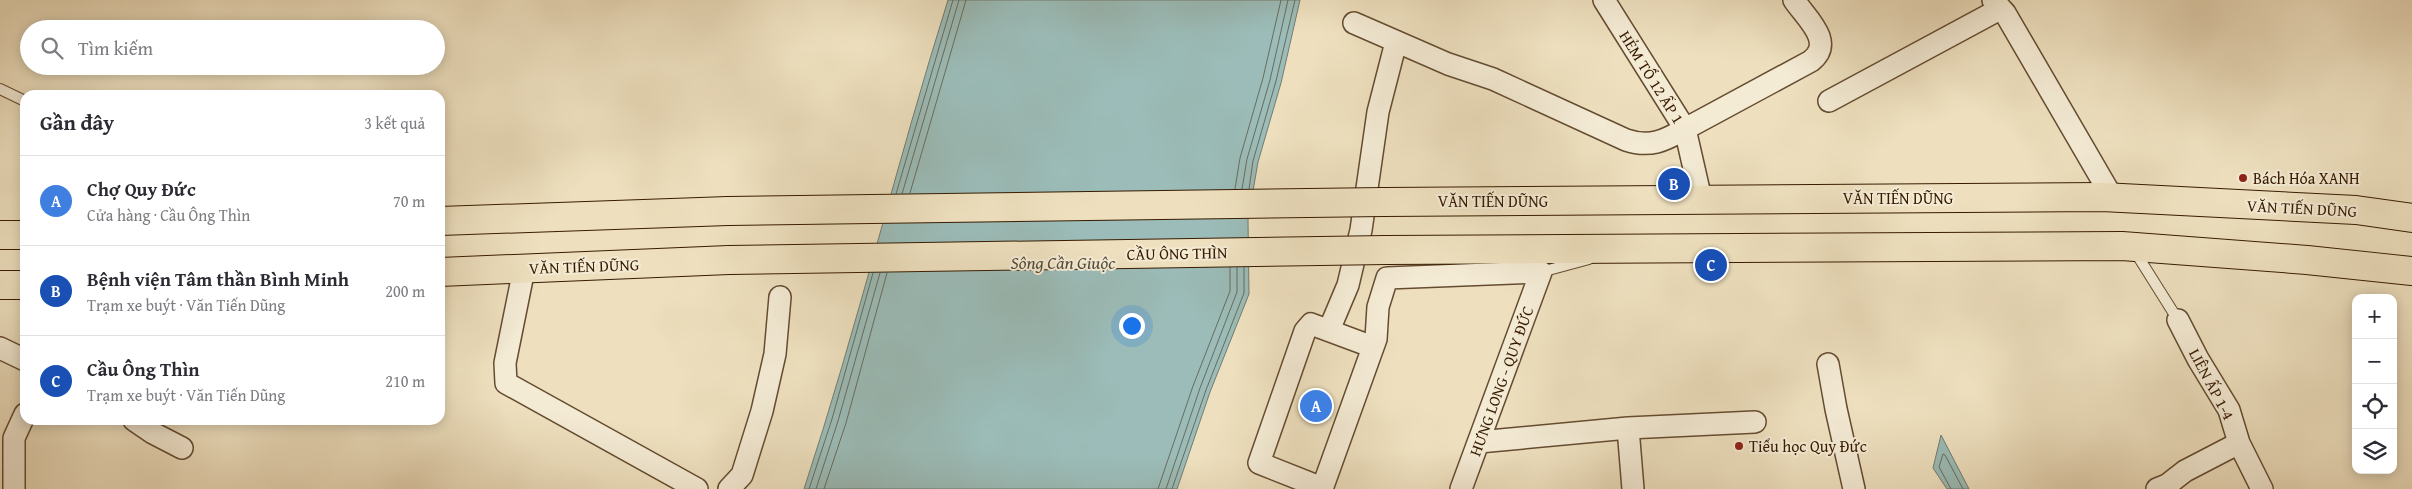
<!DOCTYPE html>
<html lang="vi">
<head>
<meta charset="utf-8">
<style>
  :root { --surface:#fff; --page:#f7f7f7; --text:#2b2b33; --muted:#7c7c81; --line:#e1e1e2; --accent:#111827 }
  body { margin:0; font-family:"Gentium Book Plus",serif; background:var(--page); color:var(--text) }
  .controls { position:absolute; right:15px; bottom:15px; display:grid; overflow:hidden; border-radius:10px; box-shadow:0 2px 12px #0003 }
  .controls button { width:45px; height:45px; display:grid; place-items:center; padding:0; border:0; border-bottom:1px solid var(--line); background:var(--surface); color:var(--text); font:25px sans-serif }
  .you { position:absolute; left:1131px; top:325px; width:18px; height:18px; margin:-12px; border:4px solid #fff; border-radius:50%; background:#1a73e8; box-shadow:0 0 0 8px #1a73e833 }
  .badge { display:grid; place-items:center; width:32px; height:32px; border-radius:50%; background:var(--accent); color:#fff; font-size:16px; font-weight:700 }
  .pin { position:absolute; translate:-50% -50%; border:2px solid #fff; box-shadow:0 1px 5px #0006 }
  .list { margin:0; padding:0; list-style:none }
  h2 { display:flex; justify-content:space-between; align-items:center; height:65px; margin:0; padding:0 20px; font-size:21px }
  h2 small { font-size:16px; font-weight:400; color:var(--muted) }
  .list li { display:grid; grid-template-columns:32px 1fr auto; gap:15px; align-items:center; box-sizing:border-box; height:90px; padding:0 20px; border-top:1px solid var(--line) }
  .list b { display:block; font-size:19px; white-space:nowrap }
  .list p { margin:0; font-size:16px; white-space:nowrap; color:var(--muted) }
  .list em { font-size:16px; font-style:normal; color:var(--muted) }
  .icon { flex:none; width:28px; height:28px; fill:none; stroke:currentColor; stroke-width:2; stroke-linecap:round; stroke-linejoin:round }
  .map { position:relative; flex:none; width:2412px; height:489px; overflow:hidden }
  .search { position:absolute; background:var(--surface); box-shadow:0 2px 12px #0003; left:20px; top:20px; width:425px; height:55px; display:flex; align-items:center; gap:12px; box-sizing:border-box; padding:0 18px; border-radius:28px; color:var(--muted); font-size:19px }
  .panel { position:absolute; background:var(--surface); box-shadow:0 2px 12px #0003; left:20px; top:90px; width:425px; height:335px; border-radius:15px }
  .map>svg:first-child { display:block }
</style>
</head>
<body>
<div class="map">
<svg width="2412" height="489" viewBox="0 0 2412 489">
  <rect width="100%" height="100%" fill="#eee0bf"/>
  <filter id="stains"><feTurbulence type="fractalNoise" baseFrequency=".004" numOctaves="4"/><feColorMatrix values="0 0 0 0 .2 0 0 0 0 .09 0 0 0 0 .02 0 0 0 .5 -.17"/></filter>
  <radialGradient id="worn" r=".72"><stop offset=".6" stop-color="#630" stop-opacity="0"/><stop offset="1" stop-color="#630" stop-opacity=".3"/></radialGradient>
  <path fill="#9bbcb8" stroke="#737c6f" d="M948 0H1300L1281 83 1258 162 1248 220 1249 294 1210 392 1177 489H804C857 328 897 162 948 0Z
    M1941 435 1969 489H1947L1933 468Z"/>
  <g fill="none" stroke-linecap="round" stroke-linejoin="round">
    <path stroke="#696c5c" stroke-width="1" d="M1235 189 1240 158 1263 78 1281 0
      M1242 189 1247 159 1270 80 1288 0
      M1249 189 1253 161 1276 81 1295 0
      M910 193 966 0
      M896 194 953 0
      M902 194 959 0
      M809 489 832 419 873 273
      M816 489 838 421 880 273
      M824 489 846 423 887 273
      M1158 489 1193 386 1230 291V267
      M1166 489 1200 388 1237 292V267
      M1172 489 1206 390 1244 293V267
      M1951 489 1939 467 1943 454 1945 455 1963 489"/>
    <g stroke="#654c30" stroke-width="12">
      <path id="lane" d="M0 89 25 101
        M2134 250 2178 320
        M1541 272 1589 259"/>
    </g>
    <g stroke="#654c30" stroke-width="24">
      <path id="street" d="M1993 0 2005 13 2112 197
        M1354 23 1448 64 1493 79 1626 140C1650 148 1664 141 1685 129L1604 0
        M1829 101 2000 9
        M1701 199 1685 129 1811 61C1835 42 1807 19 1794 0
        M524 269 505 363 506 383 697 489
        M1329 330 1348 285 1361 230 1378 112 1396 42
        M0 348 25 360
        M1828 364 1836 409 1854 489
        M134 420 153 433 182 448
        M1628 428 1633 489
        M1479 442 1628 428 1755 422
        M2239 443 2262 489
        M1322 488 1259 463 1305 331 1311 324 1373 347
        M14 489V438L25 414
        M729 489 742 475 762 411 775 354 780 297
        M1322 489 1376 339 1378 307 1387 278 1541 272 1461 489
        M2157 489 2167 485 2185 471 2239 443 2229 410 2198 359 2178 320"/>
    </g>
    <g stroke="#371b01" stroke-width="30">
      <path id="highway" d="M1383 202 2102 197 2356 210 2412 218
        M440 221 728 211
        M0 235H25
        M1386 250 2122 246 2307 260 2412 271
        M440 272 729 260
        M0 285H25"/>
    </g>
    <use href="#lane" stroke="#f4ebd5" stroke-width="10"/>
    <use href="#street" stroke="#f4ebd5" stroke-width="21"/>
    <use href="#highway" stroke="#eee0bf" stroke-width="28"/>
    <g stroke="#371b01" stroke-width="30" stroke-linecap="butt">
      <path id="highway-bridge" d="M728 211 1383 202
        M729 260 1386 250"/>
    </g>
    <use href="#highway-bridge" stroke="#eee0bf" stroke-width="28"/>
  </g>
  <g fill="#8f2418" stroke="#f4ebd5" stroke-width="2">
    <circle cx="2243" cy="178" r="5"/>
    <circle cx="1739" cy="446" r="5"/>
  </g>
  <g text-anchor="middle" stroke-width="4" stroke-linejoin="round" paint-order="stroke">
    <g font-size="16" fill="#371b01" stroke="#f4ebd5">
      <text transform="translate(1652 77) rotate(58)" y="6">HẺM TỔ 12 ẤP 1</text>
      <text x="1898" y="204">VĂN TIẾN DŨNG</text>
      <text x="1493" y="207">VĂN TIẾN DŨNG</text>
      <text transform="translate(2302 208) rotate(3)" y="6">VĂN TIẾN DŨNG</text>
      <text transform="translate(1177 253) rotate(-1)" y="6">CẦU ÔNG THÌN</text>
      <text transform="translate(584 266) rotate(-2)" y="6">VĂN TIẾN DŨNG</text>
      <text transform="translate(1501 381) rotate(-70)" y="6">HƯNG LONG - QUY ĐỨC</text>
      <text transform="translate(2212 384) rotate(62)" y="6">LIÊN ẤP 1-4</text>
    </g>
    <g font-size="16" fill="#371b01" stroke="#f4ebd5" text-anchor="start">
      <text x="2253" y="184">Bách Hóa XANH</text>
      <text x="1749" y="452">Tiểu học Quy Đức</text>
    </g>
    <g font-size="18" font-style="italic" fill="#554b38" stroke="#f4ebd5">
      <text x="1063" y="269">Sông Cần Giuộc</text>
    </g>
  </g>
  <rect width="100%" height="100%" filter="url(#stains)"/>
  <rect width="100%" height="100%" fill="url(#worn)"/>
</svg>
<div class="controls">
<button>+</button>
<button>−</button>
<button><svg class="icon" aria-label="locate" viewBox="0 0 24 24"><circle cx="12" cy="12" r="6"/><path d="M12 2v4M12 18v4M2 12h4M18 12h4"/></svg></button>
<button><svg class="icon" aria-label="layers" viewBox="0 0 24 24"><path d="M12 4l9 5-9 5-9-5zM3 14l9 5 9-5"/></svg></button>
</div>
<div class="you"></div>
<div class="pin badge" style="left:1316px;top:406px;background:#3f7fe0">A</div>
<div class="pin badge" style="left:1674px;top:184px;background:#1a4fb4">B</div>
<div class="pin badge" style="left:1711px;top:265px;background:#1a4fb4">C</div>
<div class="search"><svg class="icon" aria-label="search" viewBox="0 0 24 24"><circle cx="10" cy="10" r="6"/><path d="M15 15l6 6"/></svg>Tìm kiếm</div>
<section class="panel">
<h2>Gần đây<small>3 kết quả</small></h2>
<ul class="list">
<li><span class="badge" style="background:#3f7fe0">A</span><div><b>Chợ Quy Đức</b><p>Cửa hàng · Cầu Ông Thìn</p></div><em>70 m</em></li>
<li><span class="badge" style="background:#1a4fb4">B</span><div><b>Bệnh viện Tâm thần Bình Minh</b><p>Trạm xe buýt · Văn Tiến Dũng</p></div><em>200 m</em></li>
<li><span class="badge" style="background:#1a4fb4">C</span><div><b>Cầu Ông Thìn</b><p>Trạm xe buýt · Văn Tiến Dũng</p></div><em>210 m</em></li>
</ul>
</section>
</div>
</body>
</html>
